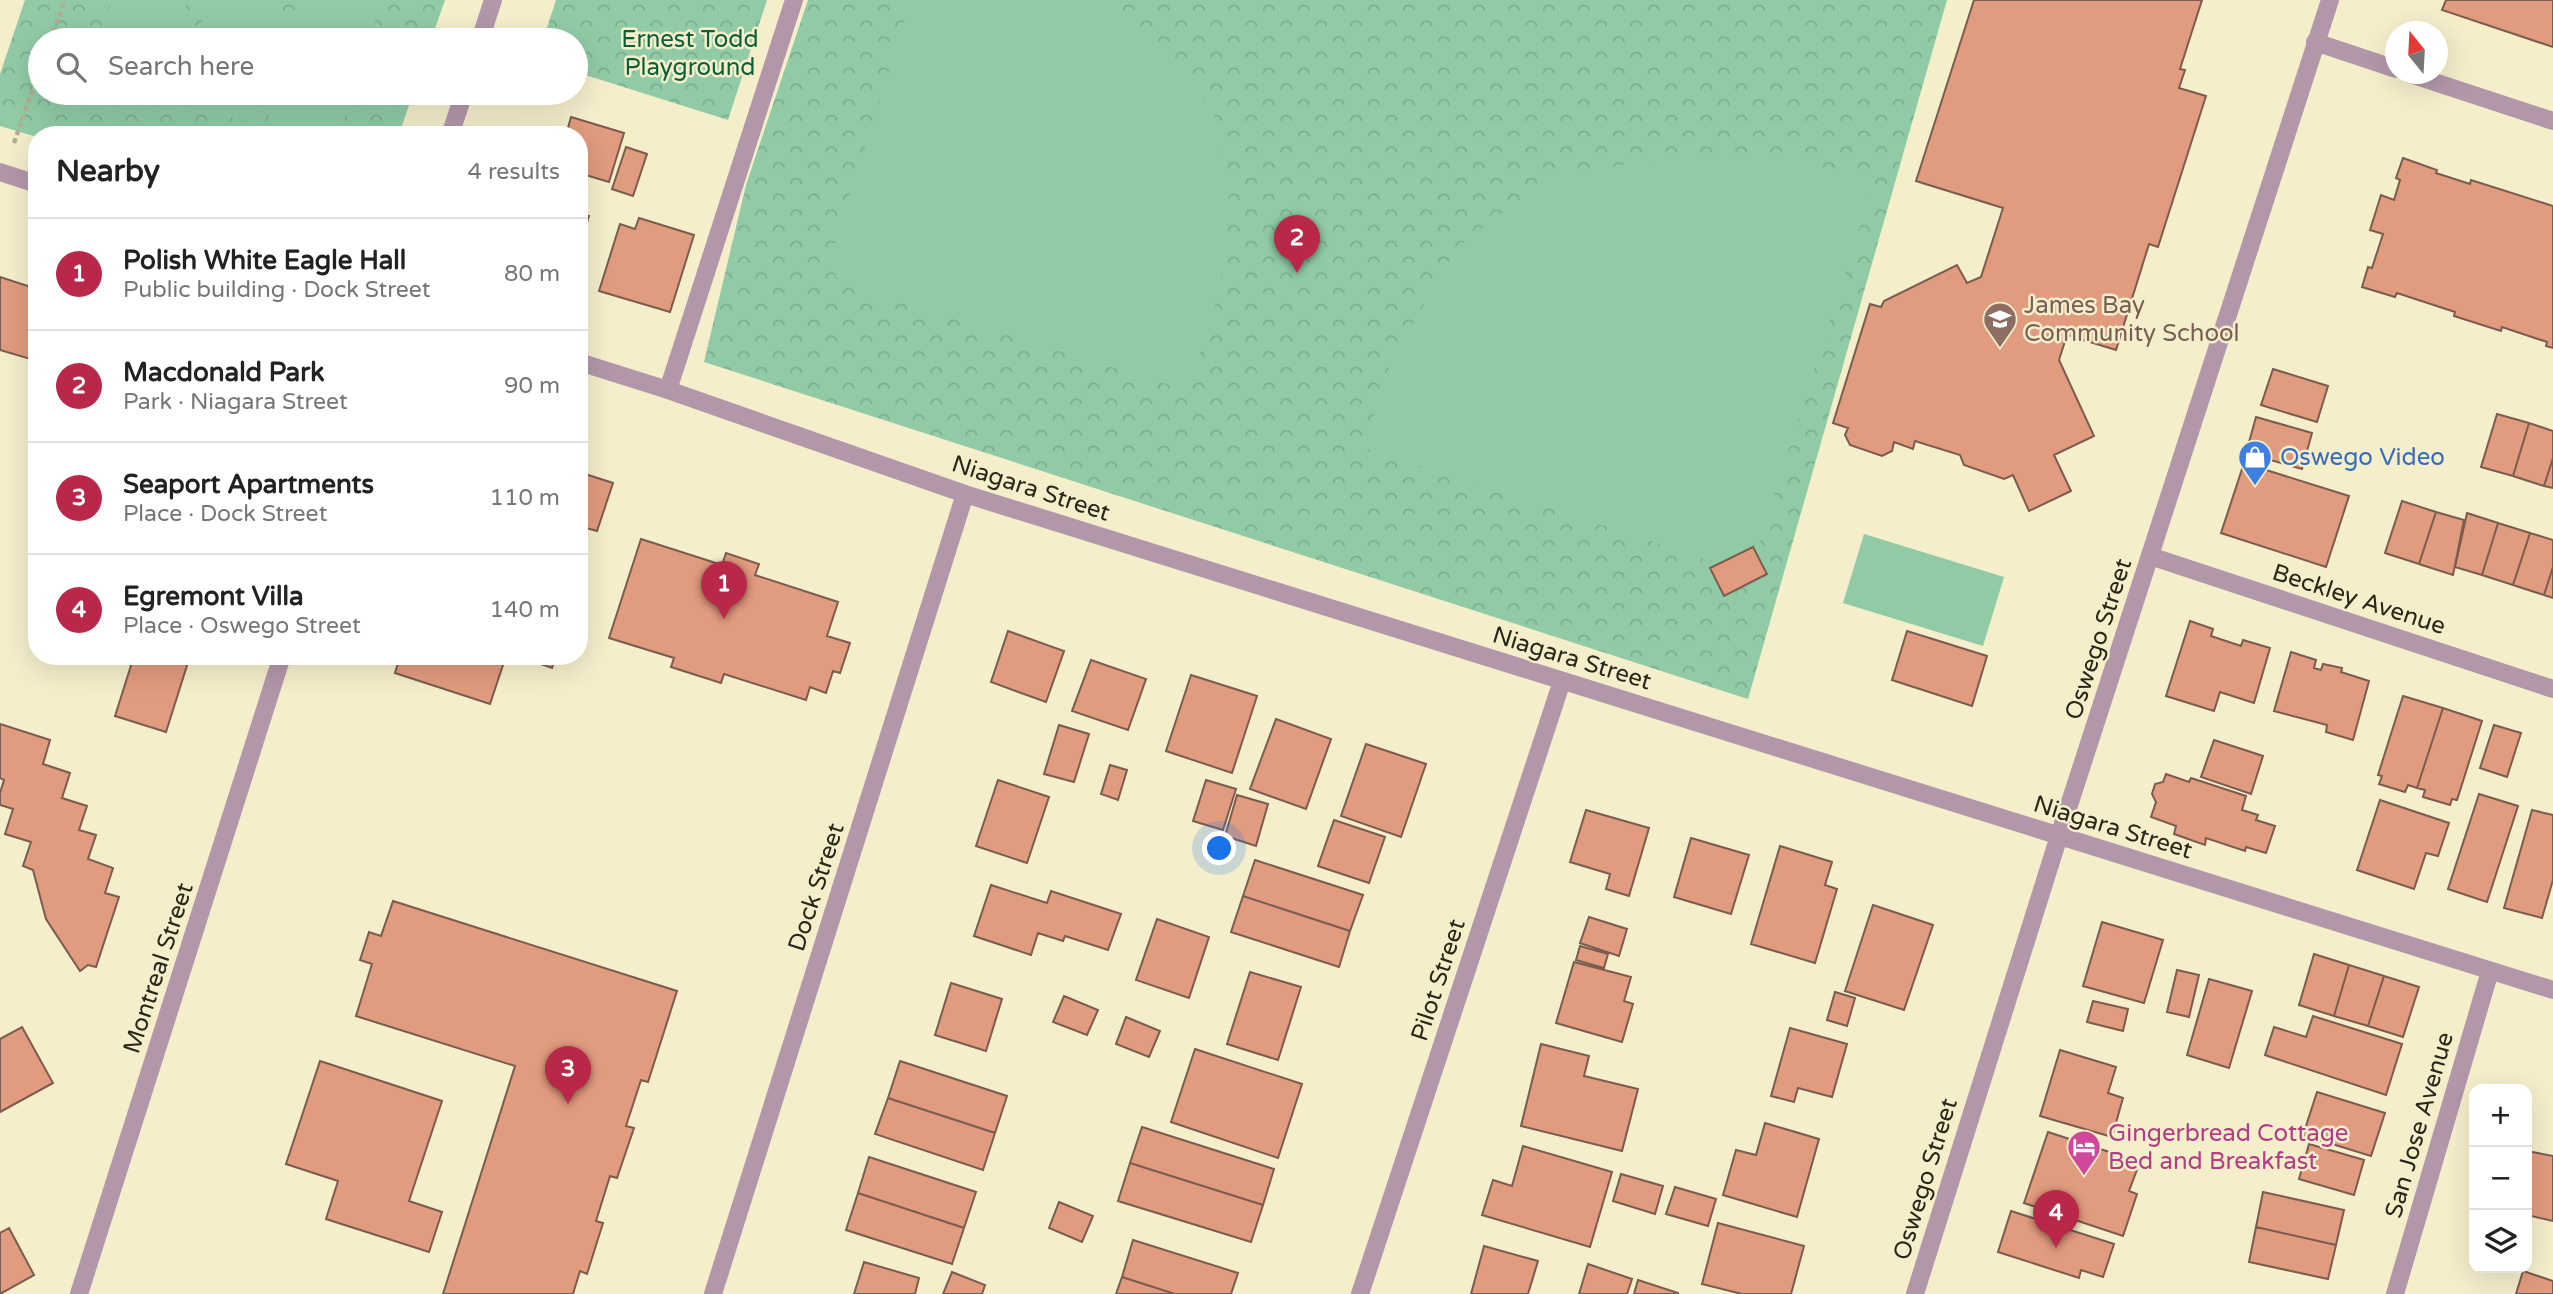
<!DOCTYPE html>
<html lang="en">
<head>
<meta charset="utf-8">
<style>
  :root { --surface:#fff; --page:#f2f2f2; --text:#222; --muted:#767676; --line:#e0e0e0; --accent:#b92849 }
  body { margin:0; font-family:"Varela Round",sans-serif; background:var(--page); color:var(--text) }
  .controls { position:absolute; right:21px; bottom:21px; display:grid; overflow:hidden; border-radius:14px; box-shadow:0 7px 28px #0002 }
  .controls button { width:63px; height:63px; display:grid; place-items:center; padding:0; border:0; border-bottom:2px solid var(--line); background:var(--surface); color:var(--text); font:35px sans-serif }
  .compass { position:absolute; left:2385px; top:21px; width:63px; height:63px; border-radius:50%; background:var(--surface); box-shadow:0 7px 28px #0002; rotate:342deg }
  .you { position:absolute; left:1220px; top:849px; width:24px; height:24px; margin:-18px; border:5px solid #fff; border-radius:50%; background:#1a73e8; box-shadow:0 0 0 10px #1a73e833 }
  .badge { display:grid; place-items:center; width:46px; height:46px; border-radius:50%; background:var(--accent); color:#fff; font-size:23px; font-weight:700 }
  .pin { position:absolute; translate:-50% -58px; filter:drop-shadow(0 2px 4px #0008) }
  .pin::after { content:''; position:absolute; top:37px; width:24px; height:21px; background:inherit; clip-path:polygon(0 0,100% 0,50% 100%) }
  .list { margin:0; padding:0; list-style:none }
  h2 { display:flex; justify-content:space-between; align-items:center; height:91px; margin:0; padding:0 28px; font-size:30px }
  h2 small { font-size:23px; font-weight:400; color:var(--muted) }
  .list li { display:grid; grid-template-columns:46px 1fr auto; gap:21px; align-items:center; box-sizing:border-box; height:112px; padding:0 28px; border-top:2px solid var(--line) }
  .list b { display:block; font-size:26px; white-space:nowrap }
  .list p { margin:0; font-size:23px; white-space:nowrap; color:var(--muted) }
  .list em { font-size:23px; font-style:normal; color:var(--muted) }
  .icon { flex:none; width:38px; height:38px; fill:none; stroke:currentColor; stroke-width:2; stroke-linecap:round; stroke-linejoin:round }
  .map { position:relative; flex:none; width:2553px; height:1294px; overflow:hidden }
  .search { position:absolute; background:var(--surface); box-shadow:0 7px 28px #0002; left:28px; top:28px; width:560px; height:77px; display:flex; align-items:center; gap:18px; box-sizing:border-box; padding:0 24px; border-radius:38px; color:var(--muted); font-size:26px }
  .panel { position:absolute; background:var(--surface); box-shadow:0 7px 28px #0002; left:28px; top:126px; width:560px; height:539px; border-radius:28px }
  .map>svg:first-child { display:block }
</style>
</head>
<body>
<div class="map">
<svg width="2553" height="1294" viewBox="0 0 2553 1294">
  <defs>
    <pattern id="forest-crowns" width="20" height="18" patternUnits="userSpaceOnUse" patternTransform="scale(1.75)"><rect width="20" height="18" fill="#90cba6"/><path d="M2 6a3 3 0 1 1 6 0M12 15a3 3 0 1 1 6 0" fill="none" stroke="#7cae8e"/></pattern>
  </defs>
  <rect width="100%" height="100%" fill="#f5eecb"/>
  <path fill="url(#forest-crowns)" d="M25 0H445L431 40H40V93H413L399 135H37V137L0 126V74Z
    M556 0H767L728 120 576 72V40H543Z
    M808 0H1947L1748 699 704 362 746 185Z"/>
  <path fill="#90cba6" d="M112 0H188L175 40H99Z
    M208 0H285L272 40H196Z
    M305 0H376L381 1 369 40H293Z
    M911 0H1095L1169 58 1217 119 1229 200 1221 281 1209 329 1186 390 840 284 829 263Z
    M179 93H256L247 122 177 100Z
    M276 93H352L339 135H287L265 128Z
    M1765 152 1818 165 1873 186 1759 542 1718 563 1365 448 1377 401 1393 357 1458 247 1507 209 1560 178 1624 165 1705 156Z
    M1864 534 2004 577 1983 646 1843 603Z"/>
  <path fill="#e19b7e" stroke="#7b5c4f" stroke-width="2" d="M1974 0H2202L2180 69 2185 70 2179 88 2206 96 2158 247 2149 244 2116 350 2067 335 2059 360 2094 436 2054 455 2071 491 2029 511 2013 475 2004 479 1964 465 1960 455 1915 441 1913 449 1894 442 1892 451 1882 456 1850 445 1845 435 1848 428 1833 423 1870 304 1881 307 1884 301 1957 265 1967 283 1981 277 2003 208 1916 181Z
    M2446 0H2553V47L2442 10Z
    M571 117 624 133 609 182 579 173V135H566Z
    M626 147 647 154 633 196 612 189Z
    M2403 158 2437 170 2436 173 2470 184 2471 180 2553 206V348L2546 346 2547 342 2502 327 2501 331 2454 316 2455 312 2397 293 2395 297 2362 287 2368 267 2372 268 2383 234 2370 230 2381 195 2394 200 2400 180 2396 178Z
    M579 213 589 216 579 249Z
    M639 218 694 235 670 312 599 291 620 224 635 229Z
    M0 277 37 289V361L0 350Z
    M2273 369 2328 386 2317 422 2261 405Z
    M2497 414 2529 423 2513 476 2481 467Z
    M2256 417 2312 433 2302 469 2246 453Z
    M2529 423 2553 431V458L2544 486 2513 476Z
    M2553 458V488L2544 486Z
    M2244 463 2349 496 2326 567 2221 533Z
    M579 472 613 483 597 531 579 526Z
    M2402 501 2436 512 2419 564 2385 553Z
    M2436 512 2464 520 2453 575 2419 564Z
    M2467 513 2498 523 2482 575 2455 567Z
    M2498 523 2530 533 2513 585 2482 575Z
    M2530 533 2553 540V567L2544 595 2513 585Z
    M641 539 722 565 726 553 759 564 755 575 838 602 827 636 850 643 840 673 833 671 826 693 810 687 806 700 724 674 721 683 671 667 674 658 609 638Z
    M1753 547 1767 574 1724 596 1710 568Z
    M2553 567V598L2544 595Z
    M2190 621 2213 629 2211 636 2241 646 2243 640 2270 648 2254 703 2220 692 2214 711 2166 696Z
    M1008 631 1064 651 1046 702 991 682Z
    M1907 631 1987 656 1972 706 1892 680Z
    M2291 652 2316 660 2314 668 2321 670 2323 664 2342 668 2341 672 2369 681 2353 740 2326 732 2327 725 2274 711Z
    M134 656H190L166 732 115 716Z
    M400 656H506L490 704 395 673Z
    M518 656H556L552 668Z
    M1091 660 1146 679 1128 730 1072 711Z
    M1191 675 1257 696 1232 773 1166 751Z
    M2403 696 2443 708 2417 788 2408 785 2405 792 2379 784 2382 776 2378 775Z
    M2443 708 2482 721 2457 800 2452 799 2450 805 2423 797 2425 790 2417 788Z
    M1276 719 1331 739 1306 809 1250 789Z
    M0 724 50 740 43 764 70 773 62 798 87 806 79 830 96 835 88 859 113 868 105 893 119 897 96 967 88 965 80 971 46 919 33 870 23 866 31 842 5 834 13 809 0 805V793L4 780 0 778Z
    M1059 725 1089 734 1074 782 1044 774Z
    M2494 725 2521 733 2507 777 2480 768Z
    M2214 740 2263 756 2251 794 2201 777Z
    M1366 744 1426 764 1401 837 1341 816Z
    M1110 765 1127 770 1118 800 1101 794Z
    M2166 774 2189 782 2191 778 2246 796 2242 810 2258 815 2256 820 2275 826 2266 853 2246 847 2245 851 2206 838 2205 845 2174 834 2176 826 2151 817 2156 802 2152 794 2155 784 2163 782Z
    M998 780 1049 797 1027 863 976 846Z
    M1206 780 1236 789 1223 830 1193 821Z
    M2479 794 2518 806 2487 902 2448 889Z
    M1237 795 1268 804 1256 846 1225 836Z
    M2380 800 2449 823 2438 856 2426 853 2414 889 2357 870Z
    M1586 810 1649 828 1629 896 1606 889 1610 874 1570 862Z
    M2532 810 2553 815V880L2542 918 2504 908Z
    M1334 820 1385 837 1369 883 1318 866Z
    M1691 838 1749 855 1731 914 1674 897Z
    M1780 846 1832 862 1825 885 1837 889 1815 963 1751 944Z
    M1255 860 1363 895 1350 931 1243 896Z
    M991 885 1047 903 1051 891 1121 914 1108 950 1065 936 1063 941 1038 933 1031 955 974 936Z
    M1243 896 1350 931 1339 967 1231 932Z
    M393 901 677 991 648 1082 641 1080 626 1126 634 1128 617 1178 610 1176 596 1221 603 1223 587 1274 580 1271 573 1294H443L515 1066 356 1016 372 964 360 960 369 932 381 936Z
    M1873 905 1933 925 1904 1010 1845 991Z
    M1589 917 1627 929 1619 956 1580 943Z
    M1157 919 1209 937 1189 998 1136 980Z
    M2102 922 2163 940 2144 1003 2083 986Z
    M1580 946 1608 954 1604 968 1576 960Z
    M2314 954 2349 965 2334 1016 2299 1005Z
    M1574 962 1631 977 1624 1001 1633 1004 1622 1042 1556 1023Z
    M2349 965 2384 976 2368 1026 2334 1016Z
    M2177 970 2199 975 2189 1017 2167 1012Z
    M1250 972 1301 987 1278 1060 1227 1044Z
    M2384 976 2419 987 2403 1037 2368 1026Z
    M2209 979 2252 991 2229 1068 2187 1055Z
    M951 983 1002 999 986 1051 935 1035Z
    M1835 992 1855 998 1847 1026 1827 1020Z
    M1064 996 1098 1010 1087 1035 1053 1022Z
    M2093 1001 2128 1009 2123 1031 2087 1022Z
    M2313 1016 2402 1044 2386 1095 2265 1055 2274 1027 2306 1037Z
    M1126 1017 1160 1031 1149 1057 1116 1044Z
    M22 1027 53 1083 0 1112V1039Z
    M1790 1028 1847 1044 1832 1097 1798 1088 1794 1102 1771 1096Z
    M1541 1044 1589 1056 1584 1076 1638 1089 1622 1151 1521 1126Z
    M1195 1049 1302 1084 1278 1158 1171 1122Z
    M2060 1050 2116 1067 2108 1093 2123 1098 2112 1137 2040 1116Z
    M320 1061 442 1101 409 1201 442 1212 429 1252 326 1219 338 1181 286 1164Z
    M900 1061 1007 1096 995 1133 888 1098Z
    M2317 1092 2385 1113 2371 1156 2303 1135Z
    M888 1098 995 1133 983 1170 875 1134Z
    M1765 1123 1819 1139 1797 1217 1723 1195 1736 1150 1756 1155Z
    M1142 1127 1274 1169 1263 1205 1130 1163Z
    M2048 1132 2140 1162 2129 1191 2137 1194 2123 1236 2024 1203Z
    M2309 1144 2364 1160 2354 1195 2299 1179Z
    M1523 1146 1612 1172 1590 1247 1482 1215 1493 1180 1512 1186Z
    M2527 1151 2553 1156V1221L2527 1215Z
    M869 1157 976 1192 964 1228 858 1193Z
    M1130 1163 1263 1205 1251 1242 1118 1201Z
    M1621 1174 1663 1186 1655 1214 1613 1201Z
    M1675 1187 1716 1199 1708 1226 1666 1214Z
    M2263 1192 2344 1210 2336 1245 2256 1227Z
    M858 1193 964 1228 952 1264 846 1230Z
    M1059 1202 1093 1216 1082 1242 1049 1228Z
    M2011 1211 2114 1244 2103 1277 2081 1270 2079 1278 1998 1252Z
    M1718 1223 1804 1246 1791 1294H1742L1702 1284Z
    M2256 1227 2336 1245 2328 1279 2249 1262Z
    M9 1228 34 1275 0 1294V1233Z
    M1133 1240 1238 1273 1231 1294H1175L1122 1277Z
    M1484 1246 1538 1261 1528 1294H1471Z
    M864 1262 919 1278 915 1294H854Z
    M1588 1264 1632 1279 1627 1294H1579Z
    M2523 1271 2553 1281V1294H2516Z
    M952 1272 985 1285 982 1294H943Z
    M1122 1277 1175 1294H1116Z
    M1638 1280 1678 1293V1294H1634Z"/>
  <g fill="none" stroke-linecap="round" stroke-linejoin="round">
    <path stroke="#b3ad91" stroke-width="4.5" stroke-dasharray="5 3.5" stroke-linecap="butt" d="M50 40 65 0
      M14 143 40 68"/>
    <path stroke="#b297aa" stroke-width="18" d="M668 390 794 0"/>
    <path stroke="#b297aa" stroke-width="18" d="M480 40 493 0
      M2315 42 2396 69
      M2410 74 2553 121
      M450 135 464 93
      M0 172 37 184
      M579 362 668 390 965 494 2553 990
      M2150 556 2553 689
      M79 1294 282 656
      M713 1294 965 494
      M1360 1294 1562 681
      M2395 1294 2490 971"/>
    <path stroke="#b297aa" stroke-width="18" d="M1915 1294 2059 836 2330 0"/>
  </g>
  <defs>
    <g id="school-pin" transform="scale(1.75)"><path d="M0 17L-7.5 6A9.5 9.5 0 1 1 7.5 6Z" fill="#8d6e63" stroke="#f5eecb"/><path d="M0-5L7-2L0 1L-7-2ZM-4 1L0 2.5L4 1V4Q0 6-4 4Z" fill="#fff"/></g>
    <g id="shop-pin" transform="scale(1.75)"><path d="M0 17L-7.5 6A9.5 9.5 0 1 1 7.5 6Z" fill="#3f7fe0" stroke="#f5eecb"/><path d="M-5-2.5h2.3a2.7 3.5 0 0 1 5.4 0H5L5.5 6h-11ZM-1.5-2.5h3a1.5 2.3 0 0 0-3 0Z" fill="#fff"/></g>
    <g id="hotel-pin" transform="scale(1.75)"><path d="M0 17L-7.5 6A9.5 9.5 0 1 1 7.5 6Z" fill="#d1479c" stroke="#f5eecb"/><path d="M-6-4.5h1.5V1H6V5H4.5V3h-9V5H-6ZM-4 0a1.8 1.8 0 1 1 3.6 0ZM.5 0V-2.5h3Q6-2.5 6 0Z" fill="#fff"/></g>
  </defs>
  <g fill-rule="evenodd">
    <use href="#school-pin" x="2000" y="319"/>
    <use href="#shop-pin" x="2255" y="457"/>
    <use href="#hotel-pin" x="2084" y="1147"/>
  </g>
  <g text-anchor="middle" stroke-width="5" stroke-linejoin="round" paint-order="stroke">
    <g font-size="24" fill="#0c6039" stroke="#f5eecb">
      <text x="690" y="47">Ernest Todd<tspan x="690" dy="28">Playground</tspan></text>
    </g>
    <g font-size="24" fill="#785e54" stroke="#f5eecb" text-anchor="start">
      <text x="2024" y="313">James Bay<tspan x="2024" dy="28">Community School</tspan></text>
    </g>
    <g font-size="24" fill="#366cbe" stroke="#f5eecb" text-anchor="start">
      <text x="2280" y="465">Oswego Video</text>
    </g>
    <g font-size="24" fill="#2a271a" stroke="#f5eecb">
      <text transform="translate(1031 488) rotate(18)" y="8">Niagara Street</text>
      <text transform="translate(2359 599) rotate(18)" y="8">Beckley Avenue</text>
      <text transform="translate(2098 639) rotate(-72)" y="8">Oswego Street</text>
      <text transform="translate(1572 658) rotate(17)" y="8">Niagara Street</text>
      <text transform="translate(2113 827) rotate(17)" y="8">Niagara Street</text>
      <text transform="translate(816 887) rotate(-72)" y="8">Dock Street</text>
      <text transform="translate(158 968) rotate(-72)" y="8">Montreal Street</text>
      <text transform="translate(1438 980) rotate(-72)" y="8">Pilot Street</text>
      <text transform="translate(2419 1125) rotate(-74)" y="8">San Jose Avenue</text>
      <text transform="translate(1925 1179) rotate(-73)" y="8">Oswego Street</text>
    </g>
    <g font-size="24" fill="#b23c85" stroke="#f5eecb" text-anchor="start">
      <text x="2108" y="1141">Gingerbread Cottage<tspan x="2108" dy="28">Bed and Breakfast</tspan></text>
    </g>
  </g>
</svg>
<div class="controls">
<button>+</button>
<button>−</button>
<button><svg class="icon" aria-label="layers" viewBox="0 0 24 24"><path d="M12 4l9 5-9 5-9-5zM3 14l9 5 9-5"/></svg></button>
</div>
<svg class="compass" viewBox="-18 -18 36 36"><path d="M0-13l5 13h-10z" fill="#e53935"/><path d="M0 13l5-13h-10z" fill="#767676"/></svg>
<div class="you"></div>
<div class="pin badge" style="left:724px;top:619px">1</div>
<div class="pin badge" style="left:1297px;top:273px">2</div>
<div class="pin badge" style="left:568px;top:1104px">3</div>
<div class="pin badge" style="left:2056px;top:1248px">4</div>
<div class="search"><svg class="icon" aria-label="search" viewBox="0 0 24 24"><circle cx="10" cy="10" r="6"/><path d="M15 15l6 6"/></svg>Search here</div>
<section class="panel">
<h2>Nearby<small>4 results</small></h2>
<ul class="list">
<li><span class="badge">1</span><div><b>Polish White Eagle Hall</b><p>Public building · Dock Street</p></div><em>80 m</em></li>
<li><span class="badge">2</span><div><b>Macdonald Park</b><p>Park · Niagara Street</p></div><em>90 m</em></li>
<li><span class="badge">3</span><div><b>Seaport Apartments</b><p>Place · Dock Street</p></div><em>110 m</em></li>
<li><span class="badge">4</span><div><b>Egremont Villa</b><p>Place · Oswego Street</p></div><em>140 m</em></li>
</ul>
</section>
</div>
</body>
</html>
